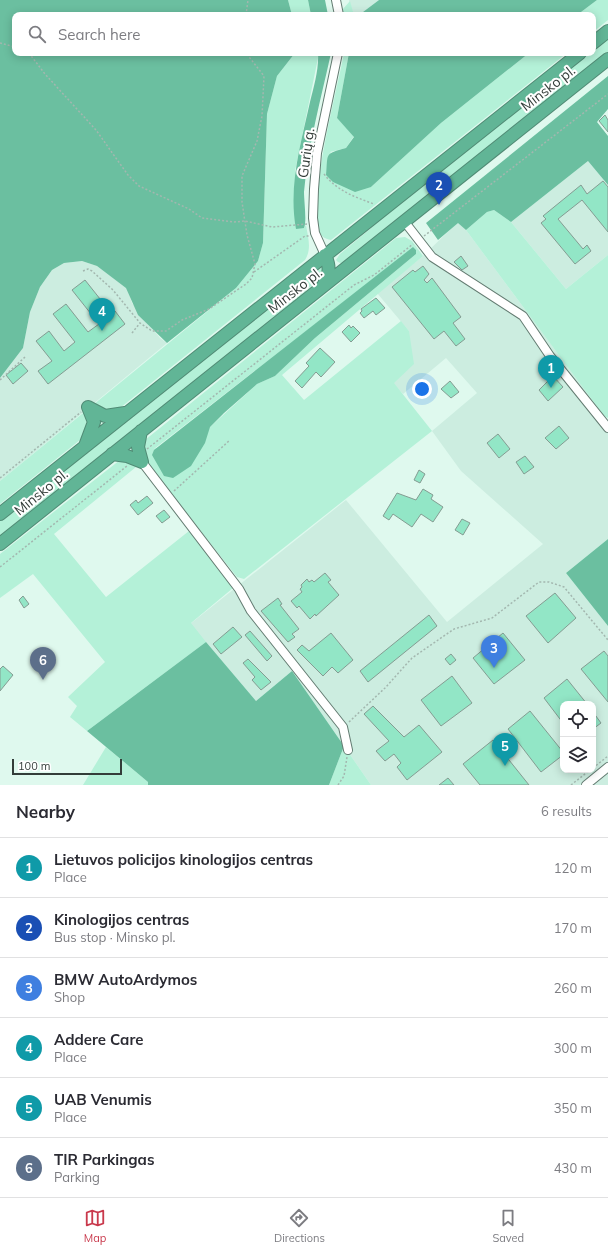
<!DOCTYPE html>
<html lang="en">
<head>
<meta charset="utf-8">
<style>
  :root { --surface:#fff; --page:#f2f2f3; --text:#2b2b33; --muted:#7c7c81; --line:#e1e1e2; --accent:#c9394c }
  body { margin:0; font-family:Mulish,sans-serif; background:var(--page); color:var(--text) }
  .controls { position:absolute; right:12px; bottom:12px; display:grid; overflow:hidden; border-radius:8px; box-shadow:0 2px 10px #0003 }
  .controls button { width:36px; height:36px; display:grid; place-items:center; padding:0; border:0; border-bottom:1px solid var(--line); background:var(--surface); color:var(--text); font:20px sans-serif }
  .scale { position:absolute; left:12px; bottom:10px; width:110px; box-sizing:border-box; padding-left:4px; border:2px solid #333d39; border-top:0; font-size:11px; line-height:14px; white-space:nowrap; color:#333d39; -webkit-text-stroke:3px #fff; paint-order:stroke }
  .you { position:absolute; left:422px; top:389px; width:14px; height:14px; margin:-10px; border:3px solid #fff; border-radius:50%; background:#1a73e8; box-shadow:0 0 0 6px #1a73e833 }
  .badge { display:grid; place-items:center; width:26px; height:26px; border-radius:50%; background:var(--accent); color:#fff; font-size:13px; font-weight:700 }
  .pin { position:absolute; translate:-50% -33px; filter:drop-shadow(0 1px 2px #0008) }
  .pin::after { content:''; position:absolute; top:21px; width:14px; height:12px; background:inherit; clip-path:polygon(0 0,100% 0,50% 100%) }
  .list { margin:0; padding:0; list-style:none }
  h2 { display:flex; justify-content:space-between; align-items:center; height:52px; margin:0; padding:0 16px; font-size:17px }
  h2 small { font-size:13px; font-weight:400; color:var(--muted) }
  .list li { display:grid; grid-template-columns:26px 1fr auto; gap:12px; align-items:center; box-sizing:border-box; height:60px; padding:0 16px; border-top:1px solid var(--line) }
  .list b { display:block; font-size:15px; white-space:nowrap }
  .list p { margin:0; font-size:13px; white-space:nowrap; color:var(--muted) }
  .list em { font-size:13px; font-style:normal; color:var(--muted) }
  .icon { flex:none; width:22px; height:22px; fill:none; stroke:currentColor; stroke-width:2; stroke-linecap:round; stroke-linejoin:round }
  .map { position:relative; flex:none; width:608px; height:785px; overflow:hidden }
  .search { position:absolute; background:var(--surface); box-shadow:0 2px 10px #0003; left:12px; right:12px; top:12px; height:44px; display:flex; align-items:center; gap:10px; box-sizing:border-box; padding:0 14px; border-radius:8px; color:var(--muted); font-size:15px }
  .sheet { height:412px; background:var(--surface) }
  nav { display:flex; justify-content:space-around; align-items:center; box-sizing:border-box; height:56px; border-top:1px solid var(--line); background:var(--surface); font-size:11px; color:var(--muted) }
  nav a { display:grid; justify-items:center; gap:2px }
  nav .on { color:var(--accent) }
  .map>svg:first-child { display:block }
</style>
</head>
<body>
<div class="map">
<svg width="608" height="785" viewBox="0 0 608 785">
  <rect width="100%" height="100%" fill="#dff9ee"/>
  <path fill="#ccede0" fill-rule="evenodd" d="M349 0H379L359 15H354Z
    M588 161 608 185V255L566 289 511 222Z
    M458 222 466 230 608 421V539L566 573 608 626V762L580 785H371L292 671 256 701 190 624 346 500 447 622 543 544 461 471 432 431 477 393 446 358 403 394 393 383 409 331 377 293 423 256ZM563 704H593V770H563Z
    M82 261 97 266 127 288 132 303 160 338 167 343 0 481V378L23 348 30 312 40 287 52 270 64 263Z
    M608 771V785H591Z"/>
  <path fill="#b4f1d8" fill-rule="evenodd" d="M288 0H308L311 15H292Z
    M597 0H608V20L593 32V15H577Z
    M350 1 354 15H343V9Z
    M608 37V53L343 264 338 262 336 260 340 254 370 229 382 216 588 53H593V49Z
    M295 53H318V58L295 171 304 228 306 225C308 237 312 249 305 260L0 504V481L236 288 258 261 263 243 267 114 277 76Z
    M344 53H349L337 118 354 136 346 148 330 152 371 187 441 123 529 53H567L331 240C328 239 325 239 322 236 303 216 339 83 344 53Z
    M494 210 511 222 566 289 608 255V418L604 416 466 230 487 212Z
    M405 237 412 241 423 256 282 375 304 400 401 321 409 331 414 364 394 383 432 431 244 579 237 577 142 457 145 440 396 238ZM413 248 416 254 315 338 275 376 257 384 210 427 154 449Z
    M321 267 324 268 322 276 283 312 0 539V521Z
    M131 459 136 467 54 534 106 597 189 531 233 588 191 623 206 642 87 731 70 717 77 706 68 697 105 662 33 574 0 598V554L120 460Z
    M344 746 371 785H329Z
    M106 747 148 782V785H83Z"/>
  <path fill="#6bbfa0" d="M0 0H288L292 15H15V53H295L277 76 267 114 263 243 258 261 236 288 167 343 138 315 126 288 97 266 82 261 64 263 52 270 40 287 30 312 23 348 0 378Z
    M308 0H325L328 15H311Z
    M379 0H597L577 15H359Z
    M318 53H331C321 99 308 145 304 192 304 201 307 222 304 228L296 229C288 186 301 143 310 102 314 86 319 69 318 53Z
    M349 53H529L441 123 371 187 355 192 333 182 326 175C328 153 324 154 346 148L354 137 337 118Z
    M608 76V109L597 122 608 136V185L588 161 511 222 494 210 487 212 466 230 458 223 438 240 426 223Z
    M413 247 416 250V254L315 338 275 376 257 384 224 413 210 427 205 443 191 466 173 478 164 476 152 455 154 450Z
    M608 539V626L566 573Z
    M206 642 256 701 292 671 344 746 329 785H148V782L87 731Z"/>
  <path fill="#92e6c6" stroke="#849c92" d="M605 115 608 120V132L599 121Z
    M603 181 608 187V232L582 200 558 219 583 249 587 245 591 251 575 264 541 223 546 219 543 216 581 185 587 194Z
    M461 256 468 266 462 270 454 262Z
    M423 266 429 274 424 280 427 283 432 278 461 317 453 323 465 339 456 346 444 331 434 339 392 287 413 270 415 272Z
    M85 280 112 314 115 311 125 324 48 384 38 371 52 361 36 341 49 331 64 351 75 342 53 314 66 304 88 332 99 324 72 290Z
    M376 298 385 308 376 315 373 311 364 318 360 313 362 311 361 309Z
    M349 325 351 328 353 326 360 333 351 342 342 332Z
    M320 348 335 362 321 377 316 372 302 388 295 381 309 366 306 363Z
    M21 363 28 371 13 384 6 375Z
    M553 376 563 387 548 401 539 390Z
    M450 381 459 392 451 398 441 389Z
    M559 426 569 438 556 449 545 438Z
    M498 434 510 449 499 458 487 443Z
    M525 456 534 467 524 474 516 462Z
    M419 470 425 474 420 483 414 480Z
    M423 489 433 495 431 499 443 507 433 522 421 514 412 527 393 514 389 520 383 516 397 493 416 500Z
    M147 496 153 503 138 515 130 505 136 500 138 503Z
    M164 510 170 517 162 523 156 516Z
    M462 519 470 523 463 535 455 530Z
    M325 573 331 580 328 582 339 595 316 616 315 614 310 619 299 606 297 608 291 601 302 592 300 589 302 587 301 585 307 579 309 582 312 580 314 582Z
    M555 593 576 618 548 643 526 616Z
    M23 596 29 604 24 608 19 600Z
    M278 598 282 604 280 605 299 629 292 634 295 637 288 642 261 611Z
    M429 615 437 626 368 682 360 671Z
    M233 627 242 637 221 654 213 644Z
    M250 631 272 656 267 661 245 635Z
    M331 633 353 660 338 673 332 667 323 676 297 650 302 645 309 651Z
    M503 633 525 660 494 684 473 658Z
    M604 651 608 656V702L581 669Z
    M451 654 456 660 450 665 445 659Z
    M248 659 271 682 261 690 252 680 255 677 243 663Z
    M3 666 13 675 0 691V669Z
    M452 676 472 703 441 726 421 700Z
    M567 679 587 704H563V723L544 698Z
    M373 706 404 737 419 725 442 752 407 780 397 767 401 763 394 754 385 761 376 751 389 741 364 714Z
    M530 711 563 752V755L541 772 508 729Z
    M593 712 601 723 593 729Z
    M493 740 529 785H480L463 764Z
    M448 778 454 785H439Z"/>
  <g fill="none" stroke-linecap="round" stroke-linejoin="round">
    <g stroke="#647c72" stroke-width="10">
      <path id="minor" d="M336 0 339 15
        M404 221 432 257 523 316 550 356 608 428
        M325 255 315 233 313 218 314 189 317 153 338 53
        M142 462 239 589 251 611 343 727 348 750
        M586 785 608 767"/>
    </g>
    <g stroke="#518b75" stroke-width="14">
      <path id="highway" d="M593 43 608 31
        M323 286C329 274 331 268 325 255
        M85 446 94 422 88 407 105 416 125 413
        M112 454 127 456 142 462 138 447 141 431
        M0 514 580 53
        M0 544 608 59"/>
    </g>
    <path stroke="#a3b7af" stroke-width="1.5" stroke-dasharray="2 2" stroke-linecap="butt" d="M246 15 248 0
      M0 43 15 47
      M29 53 45 74 96 130 128 175 139 186 189 209 202 218 234 222 245 221 272 227 307 224
      M324 174C337 191 355 197 374 204
      M424 236 608 94
      M83 271 88 269 92 271 113 290 140 323 152 331H166L182 320 209 309 246 284 252 278 255 264 247 235 242 202V176L257 141 262 116 264 76 246 53
      M254 272 305 236H309
      M132 333 140 323
      M0 380 25 357
      M147 449 354 285 374 275 413 244
      M0 478 81 412
      M174 491 230 440
      M0 567 127 466
      M349 722 385 688 412 658 454 629 492 618 539 582H549L564 587 608 640
      M593 768 608 756
      M338 785 344 776 347 757
      M571 785 590 770"/>
    <use href="#minor" stroke="#fff" stroke-width="8"/>
    <use href="#highway" stroke="#61b596" stroke-width="12"/>
  </g>
  <g text-anchor="middle" stroke-width="4" stroke-linejoin="round" paint-order="stroke">
    <g font-size="14" fill="#333d39" stroke="#fff">
      <text transform="translate(548 88) rotate(-38)" y="5">Minsko pl.</text>
      <text transform="translate(306 153) rotate(-82)" y="5">Gurių g.</text>
      <text transform="translate(295 290) rotate(-38)" y="5">Minsko pl.</text>
      <text transform="translate(41 492) rotate(-39)" y="5">Minsko pl.</text>
    </g>
  </g>
</svg>
<div class="controls">
<button><svg class="icon" aria-label="locate" viewBox="0 0 24 24"><circle cx="12" cy="12" r="6"/><path d="M12 2v4M12 18v4M2 12h4M18 12h4"/></svg></button>
<button><svg class="icon" aria-label="layers" viewBox="0 0 24 24"><path d="M12 4l9 5-9 5-9-5zM3 14l9 5 9-5"/></svg></button>
</div>
<div class="scale">100 m</div>
<div class="you"></div>
<div class="pin badge" style="left:551px;top:388px;background:#0f9aa8">1</div>
<div class="pin badge" style="left:439px;top:205px;background:#1a4fb4">2</div>
<div class="pin badge" style="left:494px;top:668px;background:#3f7fe0">3</div>
<div class="pin badge" style="left:102px;top:331px;background:#0f9aa8">4</div>
<div class="pin badge" style="left:505px;top:766px;background:#0f9aa8">5</div>
<div class="pin badge" style="left:43px;top:680px;background:#5c6f8a">6</div>
<div class="search"><svg class="icon" aria-label="search" viewBox="0 0 24 24"><circle cx="10" cy="10" r="6"/><path d="M15 15l6 6"/></svg>Search here</div>
</div>
<section class="sheet">
<h2>Nearby<small>6 results</small></h2>
<ul class="list">
<li><span class="badge" style="background:#0f9aa8">1</span><div><b>Lietuvos policijos kinologijos centras</b><p>Place</p></div><em>120 m</em></li>
<li><span class="badge" style="background:#1a4fb4">2</span><div><b>Kinologijos centras</b><p>Bus stop · Minsko pl.</p></div><em>170 m</em></li>
<li><span class="badge" style="background:#3f7fe0">3</span><div><b>BMW AutoArdymos</b><p>Shop</p></div><em>260 m</em></li>
<li><span class="badge" style="background:#0f9aa8">4</span><div><b>Addere Care</b><p>Place</p></div><em>300 m</em></li>
<li><span class="badge" style="background:#0f9aa8">5</span><div><b>UAB Venumis</b><p>Place</p></div><em>350 m</em></li>
<li><span class="badge" style="background:#5c6f8a">6</span><div><b>TIR Parkingas</b><p>Parking</p></div><em>430 m</em></li>
</ul>
</section>
<nav>
<a class="on"><svg class="icon" aria-label="map" viewBox="0 0 24 24"><path d="M3 6l6-2 6 2 6-2v14l-6 2-6-2-6 2zM9 4v14M15 6v14"/></svg>Map</a>
<a><svg class="icon" aria-label="directions" viewBox="0 0 24 24"><path d="M12 3l9 9-9 9-9-9zM9 14v-3h6M13 9l2 2-2 2"/></svg>Directions</a>
<a><svg class="icon" aria-label="saved" viewBox="0 0 24 24"><path d="M7 4h10v16l-5-4-5 4z"/></svg>Saved</a>
</nav>
</body>
</html>
